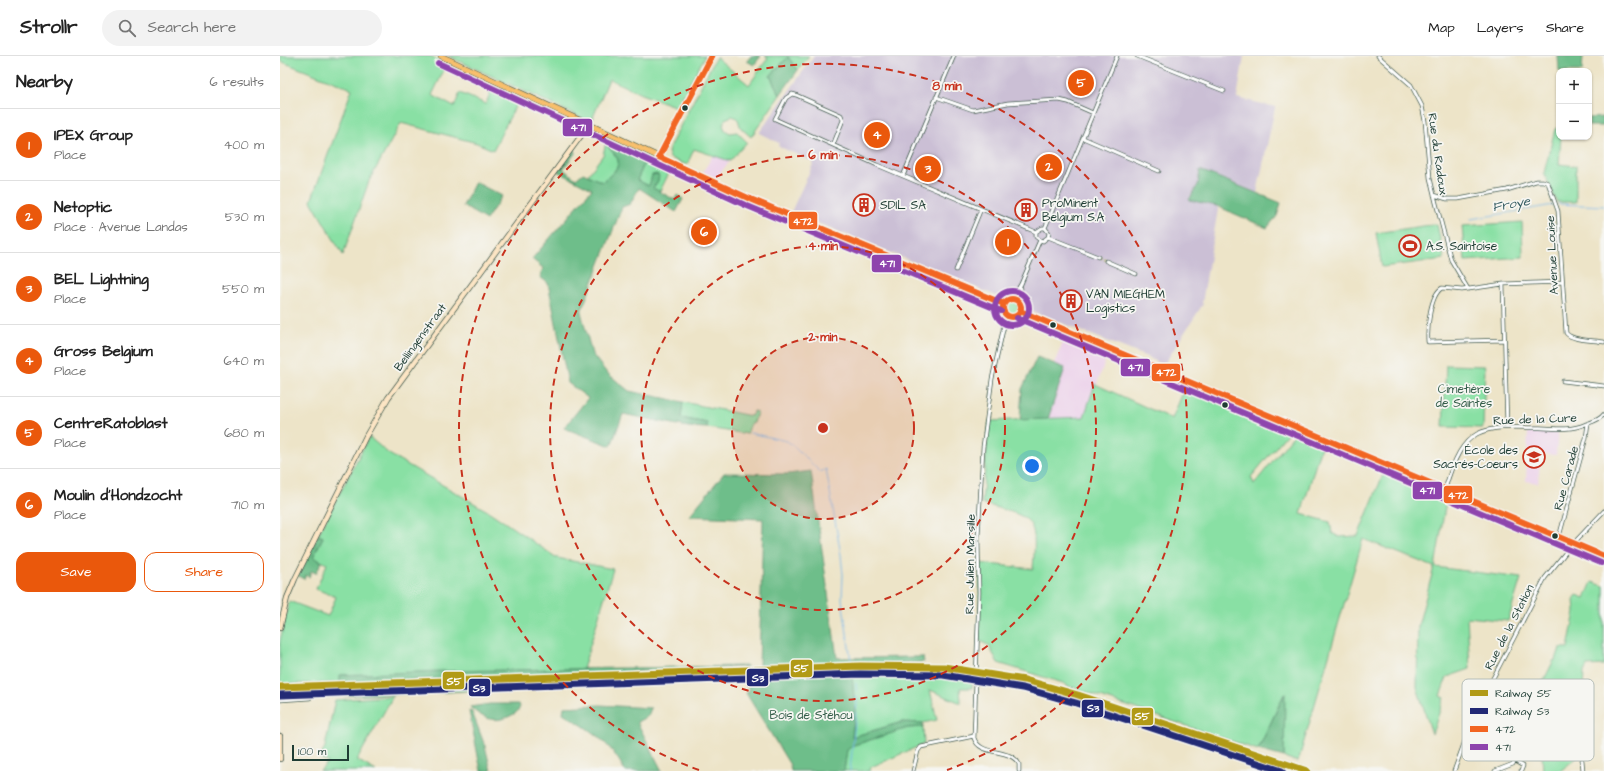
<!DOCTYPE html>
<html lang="en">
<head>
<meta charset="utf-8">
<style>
  :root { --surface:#fff; --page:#f2f2f2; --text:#222; --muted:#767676; --line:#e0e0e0; --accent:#ea580c }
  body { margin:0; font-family:"Architects Daughter",sans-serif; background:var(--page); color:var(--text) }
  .controls { position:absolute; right:12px; top:12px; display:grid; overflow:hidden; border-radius:8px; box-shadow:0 1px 3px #0004 }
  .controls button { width:36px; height:36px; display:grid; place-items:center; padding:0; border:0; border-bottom:1px solid var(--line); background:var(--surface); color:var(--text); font:20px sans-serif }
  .scale { position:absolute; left:12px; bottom:10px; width:57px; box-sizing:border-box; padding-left:4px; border:2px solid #1f3d34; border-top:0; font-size:11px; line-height:14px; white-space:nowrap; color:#1f3d34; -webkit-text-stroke:3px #f6f6f2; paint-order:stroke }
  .you { position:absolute; left:752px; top:410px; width:14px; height:14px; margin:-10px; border:3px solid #fff; border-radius:50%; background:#1a73e8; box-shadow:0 0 0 6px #1a73e833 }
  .badge { display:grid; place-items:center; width:26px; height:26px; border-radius:50%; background:var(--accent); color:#fff; font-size:13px; font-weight:700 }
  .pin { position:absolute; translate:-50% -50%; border:2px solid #fff; box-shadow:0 1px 4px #0006 }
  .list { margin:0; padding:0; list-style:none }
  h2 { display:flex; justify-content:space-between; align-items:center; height:52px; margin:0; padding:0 16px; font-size:17px }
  h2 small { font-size:13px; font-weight:400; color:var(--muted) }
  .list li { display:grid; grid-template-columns:26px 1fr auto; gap:12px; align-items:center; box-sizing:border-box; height:72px; padding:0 16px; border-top:1px solid var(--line) }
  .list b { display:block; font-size:15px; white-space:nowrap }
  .list p { margin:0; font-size:13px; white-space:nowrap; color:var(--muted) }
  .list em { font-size:13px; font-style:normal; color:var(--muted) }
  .actions { display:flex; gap:8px; padding:12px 16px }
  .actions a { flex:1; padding:9px 0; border:1px solid var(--accent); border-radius:12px; text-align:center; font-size:14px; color:var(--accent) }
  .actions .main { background:var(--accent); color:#fff }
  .icon { flex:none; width:22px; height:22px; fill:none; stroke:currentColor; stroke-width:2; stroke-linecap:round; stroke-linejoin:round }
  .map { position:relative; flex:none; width:1324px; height:715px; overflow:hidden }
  header { display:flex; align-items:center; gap:24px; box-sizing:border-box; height:56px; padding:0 20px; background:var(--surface); border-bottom:1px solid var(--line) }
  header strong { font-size:19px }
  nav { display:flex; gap:22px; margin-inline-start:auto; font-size:14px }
  .search { width:280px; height:36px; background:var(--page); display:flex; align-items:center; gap:10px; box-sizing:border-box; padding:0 14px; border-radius:22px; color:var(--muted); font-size:15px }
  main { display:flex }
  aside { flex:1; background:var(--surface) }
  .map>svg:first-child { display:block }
</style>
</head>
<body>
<header>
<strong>Strollr</strong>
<div class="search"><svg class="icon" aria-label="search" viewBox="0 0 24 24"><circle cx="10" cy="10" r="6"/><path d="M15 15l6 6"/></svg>Search here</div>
<nav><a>Map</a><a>Layers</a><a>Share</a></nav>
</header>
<main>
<aside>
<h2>Nearby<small>6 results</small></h2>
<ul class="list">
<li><span class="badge">1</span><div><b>IPEX Group</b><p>Place</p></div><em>400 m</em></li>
<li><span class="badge">2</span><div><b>Netoptic</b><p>Place · Avenue Landas</p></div><em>530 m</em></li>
<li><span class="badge">3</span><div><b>BEL Lightning</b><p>Place</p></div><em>550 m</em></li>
<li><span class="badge">4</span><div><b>Gross Belgium</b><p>Place</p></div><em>640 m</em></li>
<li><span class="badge">5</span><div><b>CentreRatoblast</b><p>Place</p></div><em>680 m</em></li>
<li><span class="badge">6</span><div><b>Moulin d'Hondzocht</b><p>Place</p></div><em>710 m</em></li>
</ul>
<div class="actions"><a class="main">Save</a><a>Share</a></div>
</aside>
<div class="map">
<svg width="1324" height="715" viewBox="0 0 1324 715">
  <rect width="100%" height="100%" fill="#f6f6f2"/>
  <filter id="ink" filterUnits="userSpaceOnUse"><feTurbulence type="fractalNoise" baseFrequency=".025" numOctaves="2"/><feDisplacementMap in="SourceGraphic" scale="8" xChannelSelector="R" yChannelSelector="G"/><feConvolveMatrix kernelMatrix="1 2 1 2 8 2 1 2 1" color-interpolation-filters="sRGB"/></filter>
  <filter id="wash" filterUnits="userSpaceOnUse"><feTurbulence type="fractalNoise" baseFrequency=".012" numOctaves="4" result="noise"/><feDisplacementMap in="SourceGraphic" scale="16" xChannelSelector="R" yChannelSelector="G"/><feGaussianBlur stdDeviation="0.9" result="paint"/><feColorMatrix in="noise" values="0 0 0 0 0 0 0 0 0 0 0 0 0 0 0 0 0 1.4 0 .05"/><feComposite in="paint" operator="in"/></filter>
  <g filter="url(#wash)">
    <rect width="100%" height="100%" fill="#ede4c8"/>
    <path fill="#ecd1ea" d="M433 99 450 105 435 123 423 116Z
      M786 280 828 297 805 361 768 363 785 312 774 307Z
      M1248 375 1278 376 1276 399 1261 398 1258 427 1246 425Z"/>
    <path fill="#cbbfd5" d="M534 0H964L957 42 995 51 977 137 920 114 918 129 909 143 937 150 938 153 922 247 923 248 883 310 870 302 746 253 744 239 734 235 719 241 511 156 534 106 498 90 499 87 479 77Z"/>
    <path fill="#89e0a4" stroke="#548e6c" d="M0 0H150L167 8 152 39 174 51 180 37 206 48 213 29 240 41 213 94 197 87 121 67 89 125 63 199 31 145 72 33 0 5Z
      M168 0H425L397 51 361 38 329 23 311 66Z
      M485 0H529L518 14 508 1 490 20 500 39 471 81C468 78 464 75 461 72 458 66 460 62 452 60L445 63 443 69 445 74 450 77 457 76 467 86 450 105 414 93 407 109 390 102 388 96 391 88 436 1 469 29 488 2Z
      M1279 71V81H1281L1279 108 1296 110V146H1277L1264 117 1275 73Z
      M327 82 329 84 327 89C330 94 334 97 337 102 342 111 328 121 322 126L308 119 323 99Z
      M365 106 386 115 388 109 392 111 380 135 372 132 376 128 372 121 369 130 357 124Z
      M1242 166 1243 201 1185 205 1182 170Z
      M1157 168 1164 203 1102 211 1096 177Z
      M725 252a7 7 0 1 1 14 0a7 7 0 1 1-14 0Z
      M1166 309 1205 310 1203 372 1163 371Z
      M815 328 892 363 906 329 1011 373 971 421 974 428 1017 375 1042 387 1021 458 1050 466 1052 477 1059 481 1078 480 1105 414 1167 439 1155 511 1241 522 1228 565 1187 561 1190 613 1167 621 1160 640 1164 642 1152 678 1137 631 1138 570 1154 511 1083 483 1018 706 1004 701V638L978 694 788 630 783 627 718 607 709 590 699 584 700 507 753 513C758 456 751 463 702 447L709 365 804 361Z
      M403 346 471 360 474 355 477 356 474 367H471L467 378 427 372V367L401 362Z
      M89 381 109 398 211 457 277 502 333 513 303 613 61 619 60 627 0 628V585L9 545 48 560 56 541 36 533 47 508 33 501 43 481 38 479Z
      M1312 526 1324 530V609L1307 610 1304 616 1299 700 1280 715H1263L1260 662 1243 665 1274 604H1276L1280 592H1288L1295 556 1294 543 1297 539 1305 542Z
      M643 617 692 622V632H680L681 647 650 634 657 664 643 667 622 666 572 681 575 654 572 619Z
      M63 633V636L52 637V640H29V637L1 639V635Z
      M113 640 77 704 96 715H40L48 706 40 702 45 691 55 644Z
      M643 671 644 688 591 711 590 715H564L567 693 574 689 628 672Z"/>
    <path fill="#6ebe8a" stroke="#467e5f" d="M471 0H481L474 9 467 5Z
      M1278 0H1303L1302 15H1279Z
      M508 1 518 14 500 39 490 20Z
      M1324 61V70H1309V62Z
      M329 84 388 109 386 115 365 106 357 124 369 130 372 119 377 118 379 120 378 125 373 132 395 144 397 139 403 143 396 156 359 132 350 148 342 151 301 256 312 298 326 316 349 335 403 346 401 362 427 367V372L408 371 343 358 331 390 284 372 308 342 288 327 268 227 260 221 263 212 252 203 312 133 277 115 294 93 296 96 283 113 296 123 303 117 322 126C328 121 343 111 337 102 334 97 330 94 327 88Z
      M920 114 1001 147 997 160 987 172 937 150 909 144 918 129Z
      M195 126 222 140 206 164 183 150Z
      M757 301 785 312 768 363 740 364 742 333Z
      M531 415 557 602 643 601 644 606 479 612 483 463 409 460 444 417 508 418Z
      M38 479 43 481 33 501 42 506 36 517 31 515 29 521 26 519 24 523 18 520Z
      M467 610V611L60 627V619L159 615Z
      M573 614H641L692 619V622L643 617 572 619 575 654 572 681 622 666 643 667V671L628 672 574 689 567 694 564 715H511L510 709 466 637 470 634 463 623 448 624 442 628V620Z
      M295 625V628L151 637 52 640V637L63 636V633Z
      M1005 637 1004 701 978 694Z
      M210 648H238L240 650C239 655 236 657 232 659 216 668 203 663 190 651Z
      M319 649 371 652 368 660 357 666 382 715H345C330 685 311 675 283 657L284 651Z
      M189 655 192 656 205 690 211 715H201Z"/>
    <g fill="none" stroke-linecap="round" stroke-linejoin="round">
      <path stroke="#74b7ea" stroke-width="1" d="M1278 148 1324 150
        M1191 163 1273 149
        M470 377 507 385 516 392 540 416 546 413 561 499 563 519 562 543 571 605
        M570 715 577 647 576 627"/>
    </g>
  </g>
  <g filter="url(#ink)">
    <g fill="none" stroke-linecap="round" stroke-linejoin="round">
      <path stroke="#c4c3aa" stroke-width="3" stroke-dasharray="3 1.5" stroke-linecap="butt" d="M818 201 826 205"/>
      <g stroke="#3e564a" stroke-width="4.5">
        <path id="street" d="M857 0 944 35
          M1098 0 1131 29 1142 50 1145 65 1150 122 1156 147 1171 204 1188 233
          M656 41 693 54 728 47 779 44 788 46 813 57
          M803 82 879 115
          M553 89 563 64 561 59 516 39 512 38 506 42 495 63 597 109 756 176
          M623 120 674 0
          M1154 139 1167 143H1178L1227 134 1256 125H1263L1268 127 1278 155 1286 277C1292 285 1314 284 1324 286
          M765 172 837 0
          M768 181 818 201
          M760 184 756 181V176L762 172H765
          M760 184 763 185 768 181 769 177 765 172
          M826 205 856 218
          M676 214 701 153
          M1223 228 1227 371
          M732 243 741 228 760 184
          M740 248 741 232
          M724 257 723 274 712 323 703 391 698 482 699 537 694 682C700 701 730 691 739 708V715
          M724 272 731 261
          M1224 284 1148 286C1147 272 1150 239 1162 232L1182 234 1223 228 1282 226
          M1283 325 1324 330
          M1165 433C1184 368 1201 370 1264 372 1278 373 1293 374 1306 368 1312 366 1320 364 1324 358
          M1279 481 1306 382 1308 367
          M0 644 30 642
          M1302 704 1303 715
          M1238 707 1243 710 1241 715
          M633 715 638 695 641 691 694 680
          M1174 715 1196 655 1265 522 1290 491 1324 455
          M1215 715 1233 708 1249 678"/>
      </g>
      <g stroke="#3e564a" stroke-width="6">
        <path id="secondary" d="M379 101 432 0
          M0 572 7 542 15 523 86 380 108 342 309 69
          M0 680V703"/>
      </g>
      <g stroke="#3e564a" stroke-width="6">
        <path id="primary" d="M161 0 468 142 724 248
          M723 252a9 9 0 1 1 18 0a9 9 0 1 1-18 0Z
          M740 255 1324 500"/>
      </g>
      <use href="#street" stroke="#fff" stroke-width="3"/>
      <use href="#secondary" stroke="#fce5c4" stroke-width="4.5"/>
      <use href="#primary" stroke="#f8bf6c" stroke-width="5"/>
      <g stroke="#f6f6f2" stroke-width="9">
        <path id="bus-1" d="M379 101 468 142 724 248
          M379 101 432 0
          M723 252a9 9 0 1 1 18 0a9 9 0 1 1-18 0Z
          M740 255 1324 500"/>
      </g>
      <g stroke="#f6f6f2" stroke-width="9">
        <path id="bus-2" d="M158 7 465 149 721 255
          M715 252a17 17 0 1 1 34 0a17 17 0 1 1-34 0Z
          M737 262 1321 507"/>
      </g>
      <use href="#bus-1" stroke="#f26522" stroke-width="6"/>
      <use href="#bus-2" stroke="#8e44ad" stroke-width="6"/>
      <g stroke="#f6f6f2" stroke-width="10">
        <path id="rail-1" d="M0 631 580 610 664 611 745 624 798 639 1027 715"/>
      </g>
      <g stroke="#f6f6f2" stroke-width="10">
        <path id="rail-2" d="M0 639 580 618 663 619 743 632 796 647 1002 715"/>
      </g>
      <use href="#rail-1" stroke="#b19a16" stroke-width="7"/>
      <use href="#rail-2" stroke="#222975" stroke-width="7"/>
    </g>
  </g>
  <circle cx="543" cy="372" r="91" fill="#c8321e" fill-opacity=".12"/>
  <g fill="none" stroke="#c8321e" stroke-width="2" stroke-dasharray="7 5">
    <circle cx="543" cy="372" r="91"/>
    <circle cx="543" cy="372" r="182"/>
    <circle cx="543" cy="372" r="273"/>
    <path d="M419 714A364 364 0 1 1 667 714"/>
  </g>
  <defs>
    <g id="building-ring" transform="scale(1.15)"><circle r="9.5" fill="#f6f6f2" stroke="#c8321e" stroke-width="1.5"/><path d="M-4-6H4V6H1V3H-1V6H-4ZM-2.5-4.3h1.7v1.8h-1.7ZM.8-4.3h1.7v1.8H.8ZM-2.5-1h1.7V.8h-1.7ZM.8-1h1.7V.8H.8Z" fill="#c8321e"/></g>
    <g id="stadium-ring" transform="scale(1.15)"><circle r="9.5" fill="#f6f6f2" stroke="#c8321e" stroke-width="1.5"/><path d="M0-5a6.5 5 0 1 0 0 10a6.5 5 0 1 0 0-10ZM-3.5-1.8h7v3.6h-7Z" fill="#c8321e"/></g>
    <g id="school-ring" transform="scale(1.15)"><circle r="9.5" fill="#f6f6f2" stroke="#c8321e" stroke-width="1.5"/><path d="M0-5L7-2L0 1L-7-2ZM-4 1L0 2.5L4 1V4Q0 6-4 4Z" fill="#c8321e"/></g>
  </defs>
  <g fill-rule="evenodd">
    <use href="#building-ring" x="584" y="149"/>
    <use href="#building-ring" x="746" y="154"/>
    <use href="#stadium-ring" x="1130" y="190"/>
    <use href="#building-ring" x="791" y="245"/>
    <use href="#school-ring" x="1254" y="401"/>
  </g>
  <g fill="#1f3d34" stroke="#f6f6f2" stroke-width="1.5">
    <circle cx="405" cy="52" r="3.5"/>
    <circle cx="773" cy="269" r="3.5"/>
    <circle cx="945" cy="349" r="3.5"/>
    <circle cx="1275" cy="480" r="3.5"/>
  </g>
  <g text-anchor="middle" stroke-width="3.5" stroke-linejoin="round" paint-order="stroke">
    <g font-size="12" fill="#1f3d34" stroke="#f6f6f2">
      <text transform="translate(1158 98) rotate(82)" y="4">Rue du Radoux</text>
      <text transform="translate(1272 199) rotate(-93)" y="4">Avenue Louise</text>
      <text transform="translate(140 281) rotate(-54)" y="4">Bellingenstraat</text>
      <text transform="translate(1255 363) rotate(-2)" y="4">Rue de la Cure</text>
      <text transform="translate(1286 422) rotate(-75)" y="4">Rue Carade</text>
      <text transform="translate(690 508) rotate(-89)" y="4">Rue Julien Marsille</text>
      <text transform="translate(1229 571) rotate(-63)" y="4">Rue de la Station</text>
    </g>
    <g font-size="12" fill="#1f3d34" stroke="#f6f6f2" text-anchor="start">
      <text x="762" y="151">ProMinent<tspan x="762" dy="14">Belgium S.A</tspan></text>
      <text x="600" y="153">SDIL SA</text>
      <text x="1146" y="194">A.S. Saintoise</text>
      <text x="806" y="242">VAN MIEGHEM<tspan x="806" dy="14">Logistics</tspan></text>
      <text x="1238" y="398" text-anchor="end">École des<tspan x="1238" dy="14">Sacrés-Coeurs</tspan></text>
    </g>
    <g font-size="12" fill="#345e4a" stroke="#f6f6f2">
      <text x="1184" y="337">Cimetière<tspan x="1184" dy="14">de Saintes</tspan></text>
      <text x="531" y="663">Bois de Stéhou</text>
    </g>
    <g font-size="13" font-style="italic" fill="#345c62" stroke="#f6f6f2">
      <text transform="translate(1231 147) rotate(-10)" y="5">Froye</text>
    </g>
  </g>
  <rect x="1182" y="623" width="132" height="82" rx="6" fill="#f6f6f2" stroke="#b6beb9" stroke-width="1"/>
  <rect x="1190" y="634" width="18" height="6" fill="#b19a16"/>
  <rect x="1190" y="652" width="18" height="6" fill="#222975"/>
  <rect x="1190" y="670" width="18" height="6" fill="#f26522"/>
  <rect x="1190" y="688" width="18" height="6" fill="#8e44ad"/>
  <g font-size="11" fill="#1f3d34">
    <text x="1215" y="641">Railway S5</text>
    <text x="1215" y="659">Railway S3</text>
    <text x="1215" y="677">472</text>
    <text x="1215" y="695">471</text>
  </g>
  <circle cx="543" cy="372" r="6" fill="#c8321e" stroke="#f6f6f2" stroke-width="2"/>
  <g font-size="12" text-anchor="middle" font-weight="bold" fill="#c8321e" stroke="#f6f6f2" stroke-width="3.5" stroke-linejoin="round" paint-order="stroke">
    <text x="667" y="34">8 min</text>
    <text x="543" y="103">6 min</text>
    <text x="543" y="194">4 min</text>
    <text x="543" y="285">2 min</text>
  </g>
  <g stroke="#f6f6f2" stroke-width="1.5">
    <rect x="282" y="62" width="31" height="19" rx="4" fill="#8e44ad"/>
    <rect x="508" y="155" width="30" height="19" rx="4" fill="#f26522"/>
    <rect x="591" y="198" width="31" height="19" rx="4" fill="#8e44ad"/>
    <rect x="840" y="302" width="31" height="19" rx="4" fill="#8e44ad"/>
    <rect x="871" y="307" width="30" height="19" rx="4" fill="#f26522"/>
    <rect x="1132" y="425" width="31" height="19" rx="4" fill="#8e44ad"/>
    <rect x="1163" y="429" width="30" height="19" rx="4" fill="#f26522"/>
    <rect x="510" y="603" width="23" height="19" rx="4" fill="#b19a16"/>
    <rect x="466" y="612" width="23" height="19" rx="4" fill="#222975"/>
    <rect x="162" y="615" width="23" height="19" rx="4" fill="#b19a16"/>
    <rect x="188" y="622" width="23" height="19" rx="4" fill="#222975"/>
    <rect x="801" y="643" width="23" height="19" rx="4" fill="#222975"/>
    <rect x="851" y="651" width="23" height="19" rx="4" fill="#b19a16"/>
  </g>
  <g font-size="11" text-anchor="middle" font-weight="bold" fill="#fff">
    <text x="298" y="75">471</text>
    <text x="523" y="169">472</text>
    <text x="607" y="211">471</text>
    <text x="855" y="315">471</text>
    <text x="886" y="320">472</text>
    <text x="1147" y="438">471</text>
    <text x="1178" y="443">472</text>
    <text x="521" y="616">S5</text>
    <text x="478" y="626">S3</text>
    <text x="174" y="629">S5</text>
    <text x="199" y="636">S3</text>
    <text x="813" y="656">S3</text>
    <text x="862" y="664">S5</text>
  </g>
</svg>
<div class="controls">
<button>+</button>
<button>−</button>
</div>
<div class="scale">100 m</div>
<div class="you"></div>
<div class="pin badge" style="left:728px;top:186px">1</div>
<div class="pin badge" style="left:769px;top:111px">2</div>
<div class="pin badge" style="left:648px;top:113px">3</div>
<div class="pin badge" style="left:597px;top:79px">4</div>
<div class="pin badge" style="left:801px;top:27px">5</div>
<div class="pin badge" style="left:424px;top:176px">6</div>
</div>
</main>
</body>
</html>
